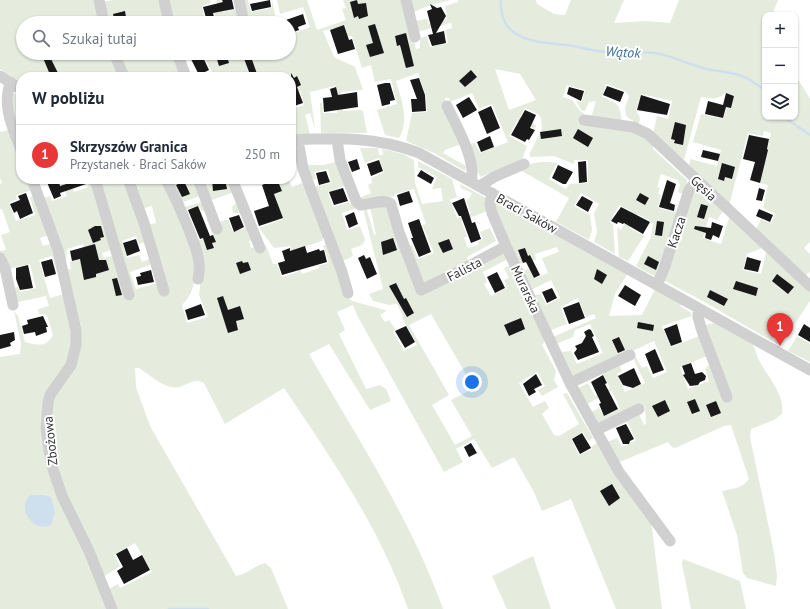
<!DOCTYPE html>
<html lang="pl">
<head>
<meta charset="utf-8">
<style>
  :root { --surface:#fff; --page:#f2f2f3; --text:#1f2937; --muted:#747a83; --line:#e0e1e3; --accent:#e73737 }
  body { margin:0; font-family:"PT Sans",sans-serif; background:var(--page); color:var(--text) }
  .controls { position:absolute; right:12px; top:12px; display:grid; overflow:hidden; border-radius:8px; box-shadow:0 1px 3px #0004 }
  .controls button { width:36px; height:36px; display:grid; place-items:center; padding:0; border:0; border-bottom:1px solid var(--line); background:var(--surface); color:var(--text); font:20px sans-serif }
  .you { position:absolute; left:472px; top:382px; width:14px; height:14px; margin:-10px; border:3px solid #fff; border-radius:50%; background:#1a73e8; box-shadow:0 0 0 6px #1a73e833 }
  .badge { display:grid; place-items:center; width:26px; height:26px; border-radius:50%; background:var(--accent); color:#fff; font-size:13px; font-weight:700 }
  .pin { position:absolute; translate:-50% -33px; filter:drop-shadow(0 1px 2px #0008) }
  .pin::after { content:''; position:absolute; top:21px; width:14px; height:12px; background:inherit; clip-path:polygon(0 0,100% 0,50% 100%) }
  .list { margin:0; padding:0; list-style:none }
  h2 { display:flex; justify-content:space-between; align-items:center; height:52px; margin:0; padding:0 16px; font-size:17px }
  h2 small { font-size:13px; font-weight:400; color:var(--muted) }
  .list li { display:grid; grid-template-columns:26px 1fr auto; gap:12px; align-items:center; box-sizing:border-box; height:60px; padding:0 16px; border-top:1px solid var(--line) }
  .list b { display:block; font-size:15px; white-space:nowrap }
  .list p { margin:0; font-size:13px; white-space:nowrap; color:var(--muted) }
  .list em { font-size:13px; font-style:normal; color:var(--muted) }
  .icon { flex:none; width:22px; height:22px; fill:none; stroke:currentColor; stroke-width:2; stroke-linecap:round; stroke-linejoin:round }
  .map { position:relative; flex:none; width:810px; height:609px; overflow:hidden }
  .search { position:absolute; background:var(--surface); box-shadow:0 1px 3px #0004; left:16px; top:16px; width:280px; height:44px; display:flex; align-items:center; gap:10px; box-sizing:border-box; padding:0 14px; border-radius:22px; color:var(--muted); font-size:15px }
  .panel { position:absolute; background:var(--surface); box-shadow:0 1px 3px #0004; left:16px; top:72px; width:280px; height:112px; border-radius:16px }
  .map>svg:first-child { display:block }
</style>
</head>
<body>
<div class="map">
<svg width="810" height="609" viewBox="0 0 810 609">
  <rect width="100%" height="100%" fill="#fff"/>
  <path fill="#e5ecde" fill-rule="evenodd" d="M0 0H97L101 23H23V53H111L122 77H21V82L0 69Z
    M113 0H160L165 21 154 23H106L102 2Z
    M168 0H210L211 3 202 6 205 20 215 17 213 5 217 4V0H220L223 12 237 9 242 23H173Z
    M241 0H248L251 12 272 8V0L277 23H246Z
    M277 0H307L317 30 346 20 342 9 346 8 343 0H404L416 49 420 48V38L427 36 430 47 448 43 445 30 452 28 451 23 417 32 414 21 427 19 429 24 447 19 445 6 458 2V0H536L537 4 554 14 565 15 571 0H624L614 23 646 21 670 23 679 0H778L772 15H765V117H795V75L796 76 810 99V242L804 248 810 254V272L804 276 756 229 761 219 771 223 775 214 763 208 768 185 760 183 771 133 764 131 763 136 748 133 729 206 689 169 690 159 717 166 721 150 693 142 701 114 723 119 727 107 731 108 734 95 725 93C718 100 712 99 701 97L684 160 653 134 657 116 668 119 672 101 641 94 636 110 640 118 639 125 626 116 625 108 629 96 625 91 606 84 602 97C618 103 620 104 622 122L591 118 596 101 589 102 585 111H582L576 101 582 102 585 90 567 85 563 97 572 100 581 112 584 113 582 123 633 129 653 143V149L687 180 685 195 678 192 680 185 678 180 661 174 657 187 660 188 658 194 661 195 658 208 679 213 656 277 636 266 651 237 653 223 638 214 630 228 644 236 628 261 619 257 617 227 621 230 631 211 619 205 610 222 613 224 615 254 594 242 597 232 594 213 599 204 581 193 574 206 590 215 592 230 589 240 556 222 569 198 520 170C530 161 544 161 557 163L549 179 566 189 569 184 588 183V160H574V164L554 156 530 157V153L542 129 541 118 538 114 525 108 520 117 536 125 535 129 517 121 509 136 527 146 522 160 480 177 469 149 470 144 475 143 480 153 508 142 492 104 479 109 472 93 450 102 449 98H445V105L461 144 445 150 443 153 466 166 465 171 434 153 406 141 412 113 427 112 426 96 418 73 396 81C401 99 410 119 399 138L385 135 377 110 397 104 391 79 375 82 371 65 362 68 352 36H348L345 25 323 31 334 57 355 67 363 90 341 92 343 111 360 110 363 111 367 133H321L320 103H322L323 113H337L336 97H339L335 86 310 92 315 129 310 113 305 115 310 134H293L291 116 295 114 293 109 304 105 300 91 291 94V77H202L212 72 202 53H289V35L310 27 303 7 280 14ZM495 69 520 74 536 100 509 110Z
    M409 0H450L427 6 412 13Z
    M116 53H174L183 77H126Z
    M14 93 21 98V143L10 96Z
    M9 130 21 158V179H30L33 190 16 195 17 199 9 203 16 221 35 215 30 197 35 196 49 235 40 238 43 246 53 243 60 271 57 272 52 256 39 260 50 298 64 294 65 270 71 269 70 262 87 258 83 244 67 249 66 262 42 199 50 196 52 201 67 196 61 179H70L74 192 89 187 86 179H93L113 249 102 253 104 258 116 255 98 179H126L146 242 139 244 136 236 122 241 127 258 139 255 142 262 151 258 150 265 130 272 136 289 158 283 147 225 156 223 152 206 141 209 130 179H162C176 212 215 274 182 305L187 323 208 317 199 295 202 270 196 241 203 239 207 250 214 248 212 243 215 241 207 220 210 217 217 223 228 219 233 232 247 227 240 213H233L232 207 238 202 255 239 249 241 251 248 258 247 262 241 267 248 273 264H277L282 277 298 272 290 246 274 248 259 228 283 219 275 194 282 191 277 179H288L292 187 302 183 308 187 324 235 322 241 294 250 302 274 319 268 318 266 329 263 323 245H326L347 297 352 301 385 310 386 311 380 315 385 322 389 320 395 329 393 331 404 351 417 345 402 318 403 316 397 304 389 305 373 301 369 294 383 289 363 208 366 207 374 235 376 234 370 207 386 203 419 291 504 252 508 259 483 272 487 282 484 284 491 296 507 288 504 280 509 278 504 268 511 265 545 341 542 345 556 371 554 380 558 387 542 396 538 390 545 386 537 372 519 383 533 407 545 401 549 408 542 414 554 435 559 436 579 424 563 394 567 393 593 438 588 441 583 432 571 439 579 455 592 449 591 447 597 443 615 476 651 520 662 609H616L571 499 542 511 534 492 514 457 492 468 474 439 456 449 463 462 444 472 357 315 353 305 337 312 345 330 339 334 366 389 380 385 386 389 391 401 370 410 329 344 309 354C356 436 411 519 443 609H408C380 528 331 458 284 388L225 424 204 383C192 376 184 390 171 387 161 385 148 374 139 368H135L136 387 150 426 236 576C247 574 254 566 265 563L271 568 288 609H0V357L20 354 21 344 14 311 18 316 25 342C36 345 47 348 53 335L47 315 39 314 38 309 49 306 46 296 18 302 12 288 18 287 20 292 36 288 30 264 8 269 5 257 0 252V251L6 250 1 235 10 232 2 209H0V184L2 183 0 178V132ZM431 314 474 388 451 400 472 436 455 445 432 405 449 395 409 325ZM135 543 152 572 120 588 118 584 103 592V577L120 566 114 555Z
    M360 148H378L379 155H383L382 149 403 154 414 160 415 183 422 204 443 201 441 188 432 189 437 177 418 167V161L452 179 457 197 450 200 457 218 471 213 466 200 469 199 472 193 461 188 460 184 488 199V211L461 221 467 236 464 238 468 248 479 245 478 242 483 239 480 232 490 228 496 241 467 257V261L421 288 406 247 412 245 418 259 434 253 422 225 426 224 414 189 395 194V196L366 202 359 198 371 193 368 185 372 183 371 178 384 172 379 158 365 163Z
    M338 161 347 185 328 192 333 207 349 202 350 204 354 203 356 208 342 213 347 230 360 226 365 240 362 245 351 249 353 256 343 261 313 187 331 183 328 169 314 172 316 179 310 180 304 165H324Z
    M169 179H175L173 180 175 184 195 179 200 196 183 202 185 207 205 201 208 210 202 211 199 206 184 210Z
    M201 179H229L234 192 209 201Z
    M696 190H699L723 211 717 220 709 217 703 238 721 244 729 218 735 220 762 248 747 254 743 270 761 274 766 252 810 288V301L782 343 777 344 701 300 663 280 676 240H682V229L691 191Z
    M494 198 628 273 615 294 609 316 642 315 655 289 682 304 680 306 690 312 692 316 662 326 671 347 699 336 707 356 680 367 688 389 709 381 705 369 710 364 705 325 715 323 751 342C756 348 756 356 760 362 769 378 785 395 782 414L774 420 751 429 750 437 774 552 777 576 776 586 747 578 743 573 737 535 722 491C733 489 742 488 749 479L731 425 724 426 675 448 672 447 668 442 617 463 607 442 617 438 622 447 636 440 627 422 603 433 602 430 638 412 644 425 646 424 645 407 643 405 598 425 591 412 599 408 604 416 620 409 612 391 587 404 578 388 588 383 595 396 610 388 602 371 618 363 622 371 617 374 625 392 645 383 632 356H635L642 368 647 366 653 378 667 372 654 341 576 377 571 375 560 352 571 351 577 364 603 353 590 324 575 330 573 337 556 344 553 337 596 318 594 314 586 317 578 298 561 307 567 324 551 330 534 295 541 294 546 305 560 298 551 280 531 290 522 271 529 269 534 279 548 273 542 258 559 252 557 247 535 254 536 260 529 261 525 248 519 250 523 263 519 265 494 206Z
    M797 336 810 344V362L788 351Z
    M533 556 551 609H507L492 576C507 570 518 562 533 556Z
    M683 559 740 581 746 609H691L682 564Z"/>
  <path fill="#cedfee" d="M30 495H44L51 497 55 512 51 525C33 533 16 508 30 495Z"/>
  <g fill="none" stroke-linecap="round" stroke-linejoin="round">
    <path stroke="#cedfee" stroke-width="2.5" d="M501 0C498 41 537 42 566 45 577 46 588 50 599 51 619 54 639 50 660 54 674 57 688 64 703 68 716 72 731 71 744 77 752 80 758 86 765 90
      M784 117 810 135
      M169 609H208"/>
  </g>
  <path fill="#1a1a1a" d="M222 0H232L234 9 213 13 214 17 206 18 203 7 223 2Z
    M270 0 271 7 252 11 250 4Z
    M357 0 358 4 366 3 368 16 359 19 358 16 354 18 350 2Z
    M430 4 437 8 441 7 446 16 436 33 444 31 446 43 432 46 428 35 433 34 427 11 432 9Z
    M125 11 127 23H115L113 14Z
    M303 14 306 24 298 27 299 30 291 33 289 23 286 20Z
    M375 24 384 53 370 57 366 45 373 43 368 26Z
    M344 25 349 40 352 39 355 49 338 54 330 30Z
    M406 33 414 66 406 68 400 45 397 46 395 36Z
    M41 53H64L51 59 60 77H51Z
    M188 53H201L209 70 199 75Z
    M215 53H226L229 63 219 66Z
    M250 54 256 71 258 77H251L243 56Z
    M471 70 477 77 465 87 459 81Z
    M291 73 294 78 297 76 301 85 297 87 303 103 291 107Z
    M419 78 425 95 426 111 412 112 411 99H417L410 80Z
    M385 83H390L395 100 390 101V104L382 106 377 85Z
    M607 86 624 92 620 102 603 95Z
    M336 87 338 95 357 92 358 107 324 112 323 98 332 97 330 89Z
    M569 87 584 91 581 101 567 94Z
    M726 93 734 96 731 108 726 107 723 118 705 114 708 101 723 105Z
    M641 95 670 104 667 115 637 110Z
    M469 97 477 110 463 118 456 105Z
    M491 106 500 128 487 134 478 112Z
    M525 110 536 115 530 128 535 130 529 140 527 139 525 142 511 135Z
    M675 122 686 125 683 145 674 143 675 140 671 139Z
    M561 129 562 136 541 139 540 132Z
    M578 129 593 138 588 147 573 138Z
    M749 135 769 139 767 149 768 150 760 183 750 180 755 162 743 159Z
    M490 136 494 147 481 152 477 142Z
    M703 150 720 154 718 161 701 157Z
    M357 159 360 169 352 172 348 162Z
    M379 160 383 171 371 176 367 164Z
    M586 161 587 182 579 183 578 162Z
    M722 163 735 167 732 179 725 177 724 181 718 179Z
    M558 165 573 172 566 184H563L552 178Z
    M421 170 434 178 431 184 417 176Z
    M326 171 330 182 319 185 316 173Z
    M50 179H58L60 186 73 182 72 179H88L89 183 60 193 61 196 54 199 46 180Z
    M212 179H225L227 189 213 191Z
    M268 179H277L282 191 274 194 283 218 259 226 254 211 269 206 262 185 269 182Z
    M667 180 676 184 670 203 675 205 674 211 659 207Z
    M184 181 190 194 182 197 176 185Z
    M343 188 348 201 334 205 329 192Z
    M759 188 765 190 762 201 756 200Z
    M409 191 413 202 400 206 397 195Z
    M26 193 33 213 20 219 17 211 14 213 10 204 20 200 18 196Z
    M640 193 649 198 645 205 636 200Z
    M582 196 593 202 588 212 576 205Z
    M464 198 472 223 475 222 481 239 471 243 461 216H459L452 203Z
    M701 204 708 206 704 219 697 217Z
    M198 206 210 236 213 235 216 242 212 243 214 248 207 250 203 238 200 239 188 210Z
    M621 207 650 222 643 234 624 223 623 224 618 222 617 224 611 221Z
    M759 209 773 215 770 222 756 216Z
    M354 212 358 224 349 228 345 216Z
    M239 215 244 227 234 232 229 218Z
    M419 219 431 252 419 257 411 238H413L408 223Z
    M657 221 664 222 662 236 655 235Z
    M712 222 723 226 719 238 713 235 711 240 705 238 706 233 694 229 695 226 711 228Z
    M95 226H101L104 237 100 238 101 240 93 243 88 230Z
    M393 238 397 250 383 255 381 242Z
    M136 239 140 251 127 256 123 243Z
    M449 239 453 249 443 253 438 243Z
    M95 244 99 260H106L109 270 96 274V277L84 280 80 259 72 261 70 251Z
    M305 246 307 253 319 249 320 251 324 250 327 262 282 275 278 263 285 261 282 251 290 248V251Z
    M525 248 528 256 530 255 540 275 534 278 526 262 523 263 518 250Z
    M364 255 366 259 370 257 377 274 367 279 358 258Z
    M648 256 659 262 656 270 644 264Z
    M747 257 761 261 758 272 744 269Z
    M52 259 56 274 45 277 41 262Z
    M242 261 243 263 248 262 251 270 240 274 236 263Z
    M28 265 33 288 20 290 16 279V268Z
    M597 269 607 275 602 284 594 279Z
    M151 270 154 282 138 285 136 277 141 276 140 273Z
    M497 272 505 288 495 293 487 277Z
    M777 274 794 287 788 294 772 281Z
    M117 278 122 295 116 296 112 279Z
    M736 281 758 288 756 296 733 289Z
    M396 283 404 299 406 298 414 313 407 317 389 286Z
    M625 285 641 295 635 306 618 296Z
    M552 288 557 298 547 303 542 292Z
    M710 290 728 299 724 306 707 297Z
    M223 296 228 310 240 306 244 319 236 321 238 330 228 333 217 298Z
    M579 302 585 318 569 324 563 308Z
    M201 304 205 315 188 320 185 310Z
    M43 316 48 327H46L47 332 36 336 35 332 24 334 22 326 28 324 27 320Z
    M521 318 525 329 509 336 504 325Z
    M638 322 654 325 653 331 637 328Z
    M677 324 682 342 671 346 664 329Z
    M804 324 810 328V342L798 335Z
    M406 326 415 342 405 348 395 331Z
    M589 329 591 330 594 336 592 337 599 352 578 360 574 353 577 349 575 346 582 343 586 336 584 332Z
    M14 332 15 340 10 343 11 346 0 349V335Z
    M619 337 625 350 618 353 612 340Z
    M655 349 664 370 653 374 645 354Z
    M691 363 695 374 702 372 706 376 705 380 700 382 698 385 690 386 683 375 685 374 682 366Z
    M634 368 641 384 633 388 623 385 618 376Z
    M536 374 542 385 534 389 536 392 529 396 523 384Z
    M603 375 607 383 605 384 618 409 604 416 599 404 601 403 591 382Z
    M695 399 700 411 692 414 687 402Z
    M665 400 670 411 658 417 652 406Z
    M716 401 721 413 711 417 706 405Z
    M626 424 634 439 630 441 629 444H623L616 428Z
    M582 433 591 448 580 454 572 439Z
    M471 443 477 453 469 457 464 447Z
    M612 484 620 498 609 506 600 491Z
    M127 548 133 560 142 555 150 570 124 584 117 571 123 567 116 554Z"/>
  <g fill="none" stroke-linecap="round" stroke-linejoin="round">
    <path stroke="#d0d0d0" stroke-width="11" d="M99 0 104 23
      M164 0 169 23
      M239 0 244 23
      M406 0 415 37
      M114 53 124 77
      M177 53 186 77
      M0 76 21 89
      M11 82C1 104 13 129 21 150
      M447 106C456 125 477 161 471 181
      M584 120 633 127 648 134 810 286
      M337 139 340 160 356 201 360 205C369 205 383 198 391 204L399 232 421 290 452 275 506 246
      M291 140C336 138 376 136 419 153L810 370
      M298 140 303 169 342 272 348 293
      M32 179 58 250 76 331V345L71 365 50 395 48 403 46 428 49 450 52 466 62 496 89 551 112 609
      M95 179 129 295
      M128 179 144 223 164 291
      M165 179C174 193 198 247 199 263 200 268 199 273 198 279
      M198 179 217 229
      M232 179 260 248
      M480 186 494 177 524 164
      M492 193 490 204 492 213 506 246 570 383 619 472 670 541
      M0 258 5 268 13 305
      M657 285 664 269 689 190 696 181
      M698 308V317L701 328 727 397
      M570 383 630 355
      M596 430 639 409"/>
  </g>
  <g text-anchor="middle" stroke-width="4" stroke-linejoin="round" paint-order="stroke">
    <g font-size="13" fill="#333" stroke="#fff">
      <text transform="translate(704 188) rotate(43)" y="5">Gęsia</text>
      <text transform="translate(527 213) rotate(29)" y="5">Braci Saków</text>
      <text transform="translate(676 232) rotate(-72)" y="5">Kacza</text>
      <text transform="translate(464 269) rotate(-27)" y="5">Falista</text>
      <text transform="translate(526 289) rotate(65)" y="5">Murarska</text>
      <text transform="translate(50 441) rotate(-96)" y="5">Zbożowa</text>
    </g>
    <g font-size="14" font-style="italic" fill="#3e6e97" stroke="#fff">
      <text transform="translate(623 52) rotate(3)" y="5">Wątok</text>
    </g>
  </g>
</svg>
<div class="controls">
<button>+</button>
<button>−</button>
<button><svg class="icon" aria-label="layers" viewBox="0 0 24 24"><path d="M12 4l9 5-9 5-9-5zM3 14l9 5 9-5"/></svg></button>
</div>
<div class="you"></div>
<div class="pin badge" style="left:780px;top:346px">1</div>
<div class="search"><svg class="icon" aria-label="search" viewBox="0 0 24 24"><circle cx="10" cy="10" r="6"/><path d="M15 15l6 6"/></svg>Szukaj tutaj</div>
<section class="panel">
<h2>W pobliżu<small></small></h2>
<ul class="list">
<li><span class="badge">1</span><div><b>Skrzyszów Granica</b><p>Przystanek · Braci Saków</p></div><em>250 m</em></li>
</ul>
</section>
</div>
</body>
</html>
